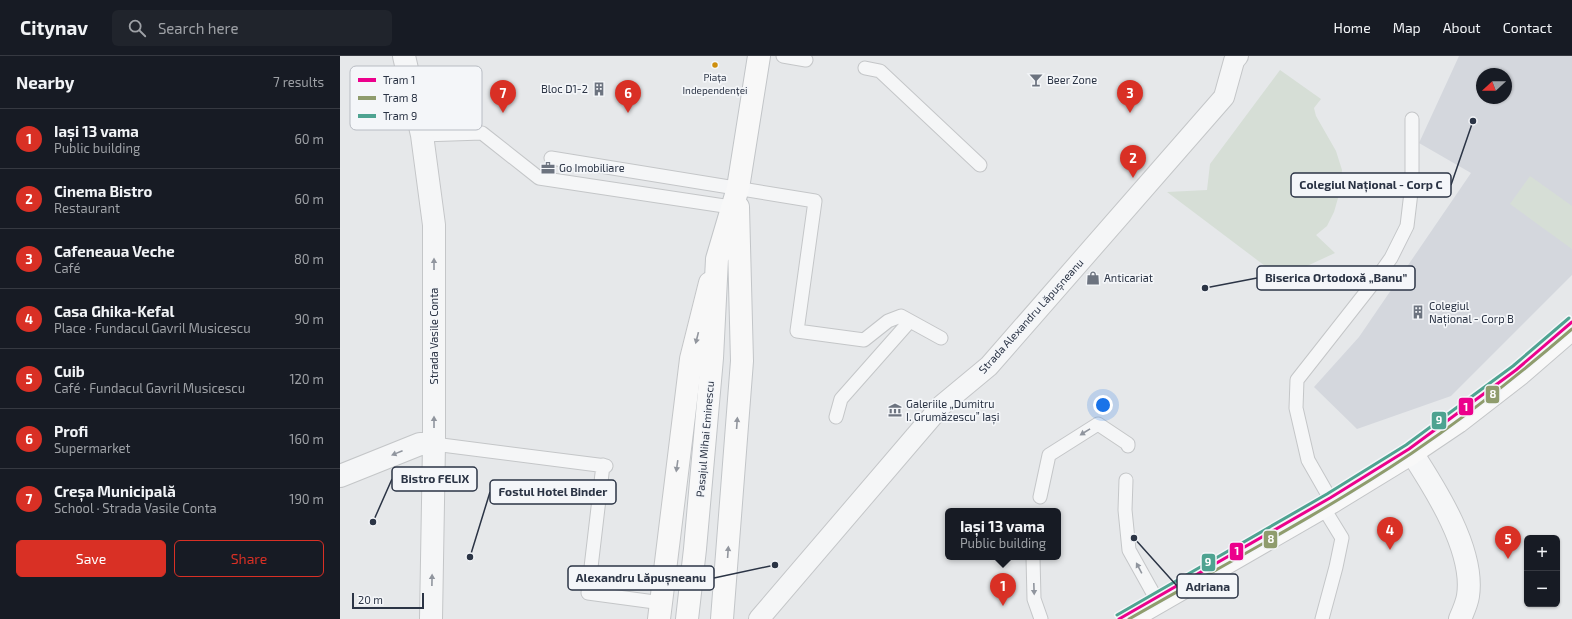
<!DOCTYPE html>
<html lang="en">
<head>
<meta charset="utf-8">
<style>
  :root { --surface:#171b24; --page:#20242c; --text:#f1f3f6; --muted:#9ea1a6; --line:#363941; --accent:#d93025 }
  body { margin:0; font-family:"Exo 2",sans-serif; background:var(--page); color:var(--text) }
  .controls { position:absolute; right:12px; bottom:12px; display:grid; overflow:hidden; border-radius:6px; box-shadow:0 1px 3px #0004 }
  .controls button { width:36px; height:36px; display:grid; place-items:center; padding:0; border:0; border-bottom:1px solid var(--line); background:var(--surface); color:var(--text); font:20px sans-serif }
  .compass { position:absolute; left:1136px; top:12px; width:36px; height:36px; border-radius:50%; background:var(--surface); box-shadow:0 1px 3px #0004; rotate:249deg }
  .scale { position:absolute; left:12px; bottom:10px; width:72px; box-sizing:border-box; padding-left:4px; border:2px solid #2b3445; border-top:0; font-size:11px; line-height:14px; white-space:nowrap; color:#2b3445; -webkit-text-stroke:3px #f4f6f9; paint-order:stroke }
  .you { position:absolute; left:763px; top:349px; width:14px; height:14px; margin:-10px; border:3px solid #fff; border-radius:50%; background:#1a73e8; box-shadow:0 0 0 6px #1a73e833 }
  .badge { display:grid; place-items:center; width:26px; height:26px; border-radius:50%; background:var(--accent); color:#fff; font-size:13px; font-weight:700 }
  .pin { position:absolute; translate:-50% -33px; filter:drop-shadow(0 1px 2px #0008) }
  .pin::after { content:''; position:absolute; top:21px; width:14px; height:12px; background:inherit; clip-path:polygon(0 0,100% 0,50% 100%) }
  .popup { position:absolute; left:605px; top:452px; width:116px; height:52px; box-sizing:border-box; display:grid; place-content:center; border-radius:6px; background:var(--surface); filter:drop-shadow(0 1px 3px #0005); font-size:13px; white-space:nowrap; color:var(--muted) }
  .popup b { font-size:15px; color:var(--text) }
  .popup::after { content:''; position:absolute; left:50%; top:100%; margin-left:-8px; border:8px solid transparent; border-top-color:var(--surface) }
  .list { margin:0; padding:0; list-style:none }
  h2 { display:flex; justify-content:space-between; align-items:center; height:52px; margin:0; padding:0 16px; font-size:17px }
  h2 small { font-size:13px; font-weight:400; color:var(--muted) }
  .list li { display:grid; grid-template-columns:26px 1fr auto; gap:12px; align-items:center; box-sizing:border-box; height:60px; padding:0 16px; border-top:1px solid var(--line) }
  .list b { display:block; font-size:15px; white-space:nowrap }
  .list p { margin:0; font-size:13px; white-space:nowrap; color:var(--muted) }
  .list em { font-size:13px; font-style:normal; color:var(--muted) }
  .actions { display:flex; gap:8px; padding:12px 16px }
  .actions a { flex:1; padding:9px 0; border:1px solid var(--accent); border-radius:6px; text-align:center; font-size:14px; color:var(--accent) }
  .actions .main { background:var(--accent); color:#fff }
  .icon { flex:none; width:22px; height:22px; fill:none; stroke:currentColor; stroke-width:2; stroke-linecap:round; stroke-linejoin:round }
  .map { position:relative; flex:none; width:1232px; height:563px; overflow:hidden }
  header { display:flex; align-items:center; gap:24px; box-sizing:border-box; height:56px; padding:0 20px; background:var(--surface); border-bottom:1px solid var(--line) }
  header strong { font-size:19px }
  nav { display:flex; gap:22px; margin-inline-start:auto; font-size:14px }
  .search { width:280px; height:36px; background:var(--page); display:flex; align-items:center; gap:10px; box-sizing:border-box; padding:0 14px; border-radius:6px; color:var(--muted); font-size:15px }
  main { display:flex }
  aside { flex:1; background:var(--surface) }
  .map>svg:first-child { display:block }
</style>
</head>
<body>
<header>
<strong>Citynav</strong>
<div class="search"><svg class="icon" aria-label="search" viewBox="0 0 24 24"><circle cx="10" cy="10" r="6"/><path d="M15 15l6 6"/></svg>Search here</div>
<nav><a>Home</a><a>Map</a><a>About</a><a>Contact</a></nav>
</header>
<main>
<aside>
<h2>Nearby<small>7 results</small></h2>
<ul class="list">
<li><span class="badge">1</span><div><b>Iași 13 vama</b><p>Public building</p></div><em>60 m</em></li>
<li><span class="badge">2</span><div><b>Cinema Bistro</b><p>Restaurant</p></div><em>60 m</em></li>
<li><span class="badge">3</span><div><b>Cafeneaua Veche</b><p>Café</p></div><em>80 m</em></li>
<li><span class="badge">4</span><div><b>Casa Ghika-Kefal</b><p>Place · Fundacul Gavril Musicescu</p></div><em>90 m</em></li>
<li><span class="badge">5</span><div><b>Cuib</b><p>Café · Fundacul Gavril Musicescu</p></div><em>120 m</em></li>
<li><span class="badge">6</span><div><b>Profi</b><p>Supermarket</p></div><em>160 m</em></li>
<li><span class="badge">7</span><div><b>Creșa Municipală</b><p>School · Strada Vasile Conta</p></div><em>190 m</em></li>
</ul>
<div class="actions"><a class="main">Save</a><a>Share</a></div>
</aside>
<div class="map">
<svg width="1232" height="563" viewBox="0 0 1232 563">
  <rect width="100%" height="100%" fill="#e6e8ea"/>
  <path fill="#d4d7dd" fill-rule="evenodd" d="M1119 0H1232V219L1111 340 1017 373 974 331 1019 281 1131 117 1079 87ZM1142 18H1166V42H1142Z"/>
  <path fill="#d6ded6" d="M940 14 981 43 974 52 976 60 996 95 1002 114 1000 135 994 156 987 170 976 179 995 197 941 222 827 136 867 134 870 108Z
    M1190 120 1232 150V193L1170 148Z"/>
  <g fill="none" stroke-linecap="round" stroke-linejoin="round">
    <g stroke="#c4c6c8" stroke-width="15">
      <path id="service" d="M443 0 466 4
        M525 12 540 15 640 109
        M82 79 142 77 199 122 391 151
        M211 102 475 145 457 275 524 284 548 265 561 260 601 282
        M496 361 501 343 570 265
        M94 388 266 410
        M263 409 248 537 322 547
        M786 424 785 454 789 494 818 546
        M700 441 709 399 758 368 788 388V390
        M992 446 968 404 956 352 957 324 1034 226 1051 202 1067 170 1072 128V63
        M693 501 694 543 701 563
        M982 563 996 511 1002 482 983 451"/>
    </g>
    <g stroke="#c4c6c8" stroke-width="22">
      <path id="pedestrian" d="M419 563 602 349 649 310 884 41 894 5 898 0"/>
    </g>
    <g stroke="#c4c6c8" stroke-width="24">
      <path id="minor" d="M64 0 82 79 94 169V388L91 563
        M1072 397C1096 434 1135 495 1128 540 1127 547 1123 556 1120 563
        M0 420 80 388H94"/>
    </g>
    <g stroke="#c4c6c8" stroke-width="24">
      <path id="secondary" d="M319 563 351 303 370 227
        M789 563 992 446 1072 397 1118 366 1180 318 1232 273"/>
    </g>
    <g stroke="#c2c5c8" stroke-width="24">
      <path id="primary" d="M347 563 355 493 372 302 377 203 398 132 419 0
        M382 563 402 305 398 151"/>
    </g>
    <use href="#service" stroke="#f5f6f7" stroke-width="13"/>
    <use href="#pedestrian" stroke="#f5f6f7" stroke-width="20"/>
    <use href="#minor" stroke="#f5f6f7" stroke-width="22"/>
    <use href="#secondary" stroke="#f8f8f8" stroke-width="22"/>
    <use href="#primary" stroke="#f8f8f8" stroke-width="22"/>
    <g stroke="#f4f6f9" stroke-width="6">
      <path id="tram-1" d="M779 563 990 442 1069 393 1176 314 1232 266"/>
    </g>
    <g stroke="#f4f6f9" stroke-width="6">
      <path id="tram-2" d="M789 563C883 509 981 458 1072 397 1128 359 1181 317 1232 273"/>
    </g>
    <g stroke="#f4f6f9" stroke-width="6">
      <path id="tram-3" d="M777 559 987 438 1066 389 1173 310 1229 262"/>
    </g>
    <use href="#tram-1" stroke="#ec008c" stroke-width="3"/>
    <use href="#tram-2" stroke="#8f9c6d" stroke-width="3"/>
    <use href="#tram-3" stroke="#4ea391" stroke-width="3"/>
  </g>
  <defs><path id="oneway-solid" d="M-6-.8H1V-3.2L6.5 0L1 3.2V.8H-6Z"/></defs>
  <g fill="#90959e">
    <use href="#oneway-solid" transform="translate(94 208) rotate(-90)"/>
    <use href="#oneway-solid" transform="translate(94 366) rotate(-90)"/>
    <use href="#oneway-solid" transform="translate(745 376) rotate(148)"/>
    <use href="#oneway-solid" transform="translate(57 397) rotate(158)"/>
    <use href="#oneway-solid" transform="translate(799 512) rotate(-118)"/>
    <use href="#oneway-solid" transform="translate(92 524) rotate(-89)"/>
    <use href="#oneway-solid" transform="translate(694 533) rotate(88)"/>
  </g>
  <g fill="#92969e">
    <use href="#oneway-solid" transform="translate(357 282) rotate(104)"/>
    <use href="#oneway-solid" transform="translate(397 367) rotate(-86)"/>
    <use href="#oneway-solid" transform="translate(337 410) rotate(98)"/>
    <use href="#oneway-solid" transform="translate(388 496) rotate(-86)"/>
  </g>
  <defs>
    <g id="bar-bare" transform="scale(1.08)"><path d="M-6-5H6L.8 .8V4.5H3.5V6h-7V4.5H-.8V.8Z" fill="#6c737f" stroke="#f4f6f9" stroke-width="2.5" paint-order="stroke"/></g>
    <g id="building-bare" transform="scale(1.08)"><path d="M-4-6H4V6H1V3H-1V6H-4ZM-2.5-4.3h1.7v1.8h-1.7ZM.8-4.3h1.7v1.8H.8ZM-2.5-1h1.7V.8h-1.7ZM.8-1h1.7V.8H.8Z" fill="#6c737f" stroke="#f4f6f9" stroke-width="2.5" paint-order="stroke"/></g>
    <g id="office-bare" transform="scale(1.08)"><path d="M-6-3h4V-5.5h4V-3h4V5H-6ZM-1-4.5V-3h2v-1.5ZM-6 0V1H6V0Z" fill="#6c737f" stroke="#f4f6f9" stroke-width="2.5" paint-order="stroke"/></g>
    <g id="shop-bare" transform="scale(1.08)"><path d="M-5-2.5h2.3a2.7 3.5 0 0 1 5.4 0H5L5.5 6h-11ZM-1.5-2.5h3a1.5 2.3 0 0 0-3 0Z" fill="#6c737f" stroke="#f4f6f9" stroke-width="2.5" paint-order="stroke"/></g>
    <g id="museum-bare" transform="scale(1.08)"><path d="M0-6L6-3V-2H-6V-3ZM-5-1h2V3h-2ZM-1-1h2V3h-2ZM3-1h2V3H3ZM-6 4H6V6H-6Z" fill="#6c737f" stroke="#f4f6f9" stroke-width="2.5" paint-order="stroke"/></g>
  </defs>
  <g fill-rule="evenodd">
    <use href="#bar-bare" x="696" y="24"/>
    <use href="#building-bare" x="259" y="33"/>
    <use href="#office-bare" x="208" y="112"/>
    <use href="#shop-bare" x="753" y="222"/>
    <use href="#building-bare" x="1078" y="256"/>
    <use href="#museum-bare" x="555" y="354"/>
  </g>
  <circle fill="#ce8f0e" stroke="#f4f6f9" stroke-width="1.5" cx="375" cy="9" r="3.5"/>
  <g text-anchor="middle" stroke-width="3.5" stroke-linejoin="round" paint-order="stroke">
    <g font-size="10" fill="#2b3445" stroke="#f4f6f9">
      <text x="375" y="25">Piața<tspan x="375" dy="13">Independenței</tspan></text>
    </g>
    <g font-size="11" fill="#2b3445" stroke="#f4f6f9" text-anchor="start">
      <text x="707" y="28">Beer Zone</text>
      <text x="248" y="37" text-anchor="end">Bloc D1-2</text>
      <text x="219" y="116">Go Imobiliare</text>
      <text x="764" y="226">Anticariat</text>
      <text x="1089" y="254">Colegiul<tspan x="1089" dy="13">Național - Corp B</tspan></text>
      <text x="566" y="352">Galeriile „Dumitru<tspan x="566" dy="13">I. Grumăzescu” Iași</tspan></text>
    </g>
    <g font-size="11" fill="#2b3445" stroke="#f4f6f9">
      <text transform="translate(691 260) rotate(-48)" y="4">Strada Alexandru Lăpușneanu</text>
      <text transform="translate(94 280) rotate(-90)" y="4">Strada Vasile Conta</text>
      <text transform="translate(365 383) rotate(-85)" y="4">Pasajul Mihai Eminescu</text>
    </g>
  </g>
  <rect x="10" y="10" width="132" height="64" rx="6" fill="#f4f6f9" stroke="#b8bcc3" stroke-width="1"/>
  <rect x="18" y="22" width="18" height="4" fill="#ec008c"/>
  <rect x="18" y="40" width="18" height="4" fill="#8f9c6d"/>
  <rect x="18" y="58" width="18" height="4" fill="#4ea391"/>
  <g font-size="11" fill="#2b3445">
    <text x="43" y="28">Tram 1</text>
    <text x="43" y="46">Tram 8</text>
    <text x="43" y="64">Tram 9</text>
  </g>
  <path fill="none" stroke="#2b3445" stroke-width="1.5" d="M1133 65L1111 129M865 232L917 222M33 466L52 423M130 501L150 436M435 509L374 522M794 482L837 530"/>
  <g fill="#2b3445" stroke="#f4f6f9" stroke-width="1.5">
    <circle cx="1133" cy="65" r="4"/>
    <circle cx="865" cy="232" r="4"/>
    <circle cx="33" cy="466" r="4"/>
    <circle cx="130" cy="501" r="4"/>
    <circle cx="435" cy="509" r="4"/>
    <circle cx="794" cy="482" r="4"/>
  </g>
  <g fill="#f4f6f9" stroke="#2b3445" stroke-width="1.5">
    <rect x="951" y="117" width="160" height="24" rx="4"/>
    <rect x="917" y="210" width="158" height="24" rx="4"/>
    <rect x="52" y="411" width="85" height="24" rx="4"/>
    <rect x="150" y="424" width="126" height="24" rx="4"/>
    <rect x="228" y="510" width="146" height="24" rx="4"/>
    <rect x="837" y="518" width="61" height="24" rx="4"/>
  </g>
  <g font-size="12" text-anchor="middle" font-weight="bold" fill="#2b3445">
    <text x="1031" y="133">Colegiul Național - Corp C</text>
    <text x="996" y="226">Biserica Ortodoxă „Banu”</text>
    <text x="95" y="427">Bistro FELIX</text>
    <text x="213" y="440">Fostul Hotel Binder</text>
    <text x="301" y="526">Alexandru Lăpușneanu</text>
    <text x="868" y="535">Adriana</text>
  </g>
  <g stroke="#f4f6f9" stroke-width="1.5">
    <rect x="1145" y="329" width="15" height="19" rx="4" fill="#8f9c6d"/>
    <rect x="1118" y="341" width="16" height="19" rx="4" fill="#ec008c"/>
    <rect x="1091" y="355" width="16" height="19" rx="4" fill="#4ea391"/>
    <rect x="923" y="474" width="15" height="19" rx="4" fill="#8f9c6d"/>
    <rect x="889" y="486" width="15" height="19" rx="4" fill="#ec008c"/>
    <rect x="861" y="497" width="15" height="19" rx="4" fill="#4ea391"/>
  </g>
  <g font-size="11" text-anchor="middle" font-weight="bold" fill="#fff">
    <text x="1153" y="342">8</text>
    <text x="1126" y="355">1</text>
    <text x="1099" y="368">9</text>
    <text x="931" y="487">8</text>
    <text x="897" y="499">1</text>
    <text x="868" y="510">9</text>
  </g>
</svg>
<div class="controls">
<button>+</button>
<button>−</button>
</div>
<svg class="compass" viewBox="-18 -18 36 36"><path d="M0-13l5 13h-10z" fill="#e53935"/><path d="M0 13l5-13h-10z" fill="#9ea1a6"/></svg>
<div class="scale">20 m</div>
<div class="you"></div>
<div class="pin badge" style="left:663px;top:550px">1</div>
<div class="popup"><b>Iași 13 vama</b>Public building</div>
<div class="pin badge" style="left:793px;top:122px">2</div>
<div class="pin badge" style="left:790px;top:57px">3</div>
<div class="pin badge" style="left:1050px;top:494px">4</div>
<div class="pin badge" style="left:1168px;top:503px">5</div>
<div class="pin badge" style="left:288px;top:57px">6</div>
<div class="pin badge" style="left:163px;top:57px">7</div>
</div>
</main>
</body>
</html>
